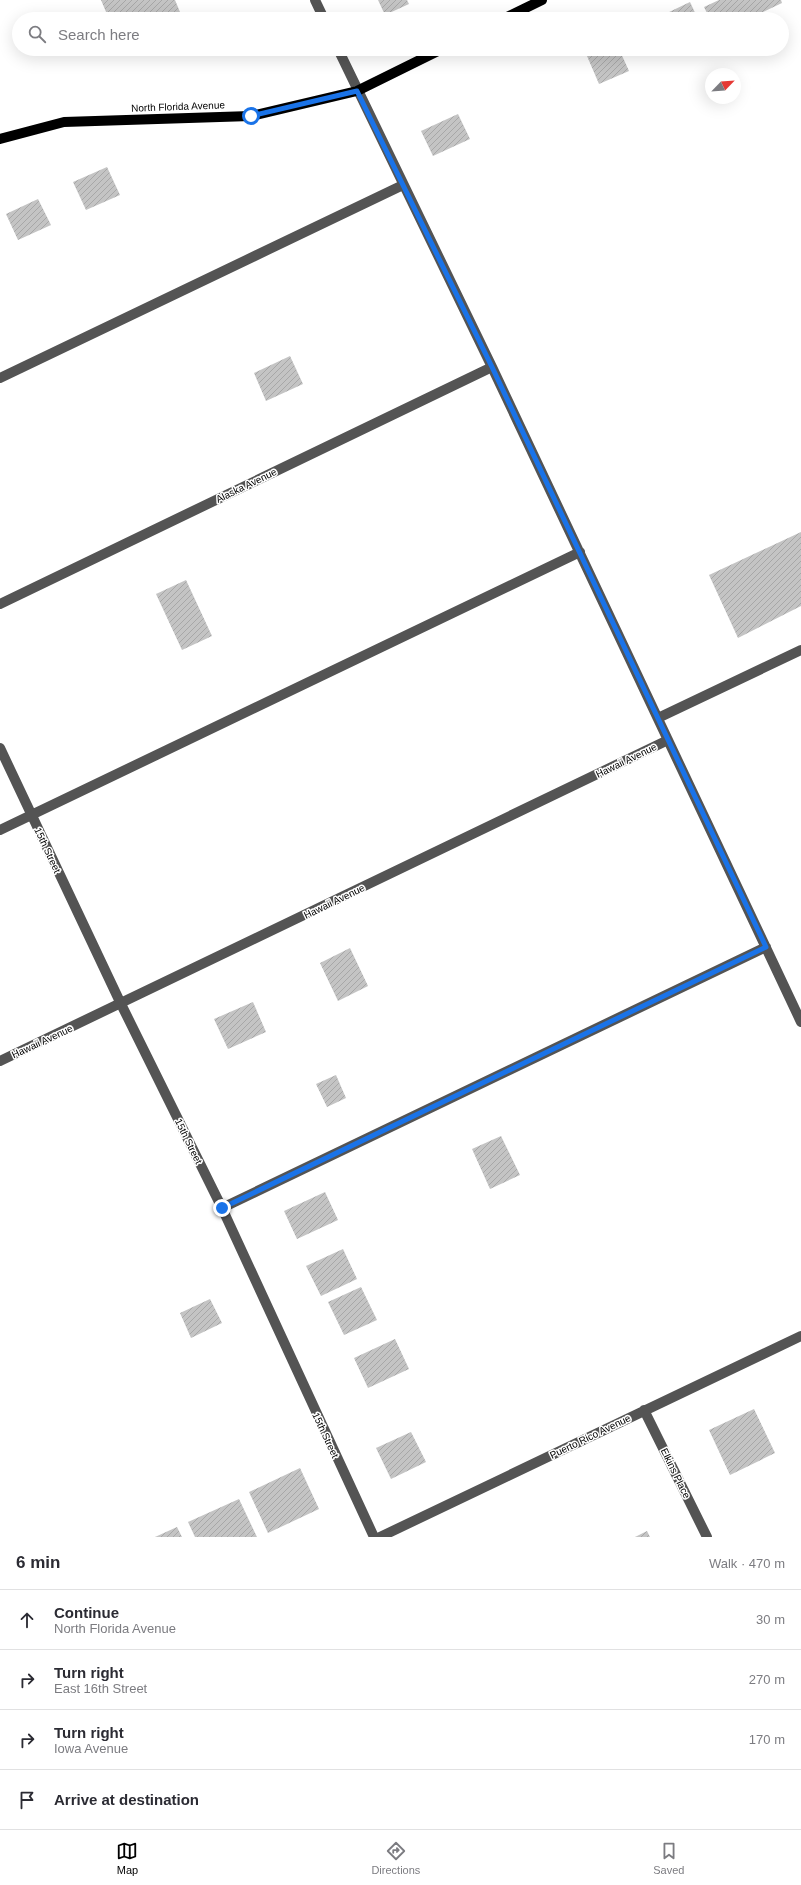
<!DOCTYPE html>
<html lang="en">
<head>
<meta charset="utf-8">
<style>
  :root { --surface:#fff; --page:#f7f7f7; --text:#2b2b33; --muted:#7c7c81; --line:#e1e1e2; --accent:#000 }
  body { margin:0; font-family:Arial,sans-serif; background:var(--page); color:var(--text) }
  .compass { position:absolute; left:705px; top:68px; width:36px; height:36px; border-radius:50%; background:var(--surface); box-shadow:0 4px 16px #0002; rotate:65deg }
  .stop { position:absolute; width:12px; height:12px; margin:-9px; border:3px solid #1a73e8; border-radius:50%; background:#fff }
  .stop.end { background:#1a73e8; border-color:#fff; box-shadow:0 1px 4px #0008 }
  .list { margin:0; padding:0; list-style:none }
  h2 { display:flex; justify-content:space-between; align-items:center; height:52px; margin:0; padding:0 16px; font-size:17px }
  h2 small { font-size:13px; font-weight:400; color:var(--muted) }
  .list li { display:grid; grid-template-columns:26px 1fr auto; gap:12px; align-items:center; box-sizing:border-box; height:60px; padding:0 16px; border-top:1px solid var(--line) }
  .list b { display:block; font-size:15px; white-space:nowrap }
  .list p { margin:0; font-size:13px; white-space:nowrap; color:var(--muted) }
  .list em { font-size:13px; font-style:normal; color:var(--muted) }
  .icon { flex:none; width:22px; height:22px; fill:none; stroke:currentColor; stroke-width:2; stroke-linecap:round; stroke-linejoin:round }
  .map { position:relative; flex:none; width:801px; height:1537px; overflow:hidden }
  .search { position:absolute; background:var(--surface); box-shadow:0 4px 16px #0002; left:12px; right:12px; top:12px; height:44px; display:flex; align-items:center; gap:10px; box-sizing:border-box; padding:0 14px; border-radius:22px; color:var(--muted); font-size:15px }
  .sheet { height:292px; background:var(--surface) }
  nav { display:flex; justify-content:space-around; align-items:center; box-sizing:border-box; height:56px; border-top:1px solid var(--line); background:var(--surface); font-size:11px; color:var(--muted) }
  nav a { display:grid; justify-items:center; gap:2px }
  nav .on { color:var(--accent) }
  .map>svg:first-child { display:block }
</style>
</head>
<body>
<div class="map">
<svg width="801" height="1537" viewBox="0 0 801 1537">
  <defs>
    <pattern id="building-hatch" width="6" height="6" patternUnits="userSpaceOnUse"><rect width="6" height="6" fill="#c4c4c4"/><path d="M-1 1l2-2M0 6l6-6M5 7l2-2" fill="none" stroke="#a7a7a7"/></pattern>
  </defs>
  <rect width="100%" height="100%" fill="#fff"/>
  <path fill="url(#building-hatch)" d="M101 0H175L180 12 166 19H109Z
    M378 0H407L409 4 385 15Z
    M719 0H781L782 3 763 12 767 19H710L704 7Z
    M690 2 698 19H667L665 14Z
    M584 49H619L629 71 599 84Z
    M458 114 470 139 433 156 421 131Z
    M107 167 120 195 86 210 73 182Z
    M38 199 51 225 18 240 6 214Z
    M290 356 303 384 266 401 254 373Z
    M801 532V606L738 638 709 575Z
    M186 580 212 636 182 650 156 594Z
    M350 948 368 986 338 1001 320 963Z
    M253 1002 266 1032 228 1049 214 1019Z
    M336 1075 346 1098 327 1107 316 1084Z
    M501 1136 520 1175 490 1189 472 1149Z
    M325 1192 338 1220 297 1239 284 1211Z
    M343 1249 357 1279 321 1296 306 1266Z
    M361 1287 377 1320 344 1335 328 1302Z
    M210 1299 222 1323 191 1338 180 1313Z
    M395 1339 409 1369 368 1388 354 1358Z
    M754 1409 775 1453 730 1475 709 1430Z
    M411 1432 426 1462 391 1479 376 1448Z
    M300 1468 319 1509 268 1533 249 1492Z
    M239 1499 257 1537H195L188 1522Z
    M177 1527 182 1537H155Z
    M647 1531 650 1537H635Z"/>
  <g fill="none" stroke-linecap="round" stroke-linejoin="round">
    <path stroke="#545454" stroke-width="10" d="M315 0 324 19
      M338 49 492 367 801 1022
      M0 378 403 185
      M0 604 492 367
      M658 718 801 650
      M0 748 121 1004 222 1208 374 1537
      M0 830 580 552
      M0 1061 668 740
      M222 1208 766 947
      M644 1410 707 1537
      M380 1537 801 1336"/>
    <path stroke="#000" stroke-width="10" d="M503 19 542 0
      M0 139 64 122 251 116 357 91 442 49"/>
  </g>
  <g fill="none" stroke-linecap="round" stroke-linejoin="round">
    <path stroke="#1a73e8" stroke-width="5" d="M222 1208 766 947 492 367 357 91 251 116"/>
  </g>
  <g text-anchor="middle" stroke-width="3" stroke-linejoin="round" paint-order="stroke">
    <g font-size="10" fill="#000" stroke="#fff">
      <text transform="translate(178 106) rotate(-2)" y="4">North Florida Avenue</text>
      <text transform="translate(246 485) rotate(-26)" y="4">Alaska Avenue</text>
      <text transform="translate(626 760) rotate(-26)" y="4">Hawaii Avenue</text>
      <text transform="translate(48 850) rotate(65)" y="4">15th Street</text>
      <text transform="translate(334 901) rotate(-26)" y="4">Hawaii Avenue</text>
      <text transform="translate(42 1041) rotate(-25)" y="4">Hawaii Avenue</text>
      <text transform="translate(189 1141) rotate(64)" y="4">15th Street</text>
      <text transform="translate(326 1435) rotate(65)" y="4">15th Street</text>
      <text transform="translate(590 1436) rotate(-26)" y="4">Puerto Rico Avenue</text>
      <text transform="translate(676 1473) rotate(64)" y="4">Elkins Place</text>
    </g>
  </g>
</svg>
<svg class="compass" viewBox="-18 -18 36 36"><path d="M0-13l5 13h-10z" fill="#e53935"/><path d="M0 13l5-13h-10z" fill="#7c7c81"/></svg>
<div class="stop" style="left:251px;top:116px"></div>
<div class="stop end" style="left:222px;top:1208px"></div>
<div class="search"><svg class="icon" aria-label="search" viewBox="0 0 24 24"><circle cx="10" cy="10" r="6"/><path d="M15 15l6 6"/></svg>Search here</div>
</div>
<section class="sheet">
<h2>6 min<small>Walk · 470 m</small></h2>
<ul class="list">
<li><svg class="icon" aria-label="ahead" viewBox="0 0 24 24"><path d="M12 20V5M6 11l6-6 6 6"/></svg><div><b>Continue</b><p>North Florida Avenue</p></div><em>30 m</em></li>
<li><svg class="icon" aria-label="right" viewBox="0 0 24 24"><path d="M7 20v-9h11M14 6l5 5-5 5"/></svg><div><b>Turn right</b><p>East 16th Street</p></div><em>270 m</em></li>
<li><svg class="icon" aria-label="right" viewBox="0 0 24 24"><path d="M7 20v-9h11M14 6l5 5-5 5"/></svg><div><b>Turn right</b><p>Iowa Avenue</p></div><em>170 m</em></li>
<li><svg class="icon" aria-label="arrive" viewBox="0 0 24 24"><path d="M6 21V4h12l-3 4 3 4H6"/></svg><div><b>Arrive at destination</b></div></li>
</ul>
</section>
<nav>
<a class="on"><svg class="icon" aria-label="map" viewBox="0 0 24 24"><path d="M3 6l6-2 6 2 6-2v14l-6 2-6-2-6 2zM9 4v14M15 6v14"/></svg>Map</a>
<a><svg class="icon" aria-label="directions" viewBox="0 0 24 24"><path d="M12 3l9 9-9 9-9-9zM9 14v-3h6M13 9l2 2-2 2"/></svg>Directions</a>
<a><svg class="icon" aria-label="saved" viewBox="0 0 24 24"><path d="M7 4h10v16l-5-4-5 4z"/></svg>Saved</a>
</nav>
</body>
</html>
